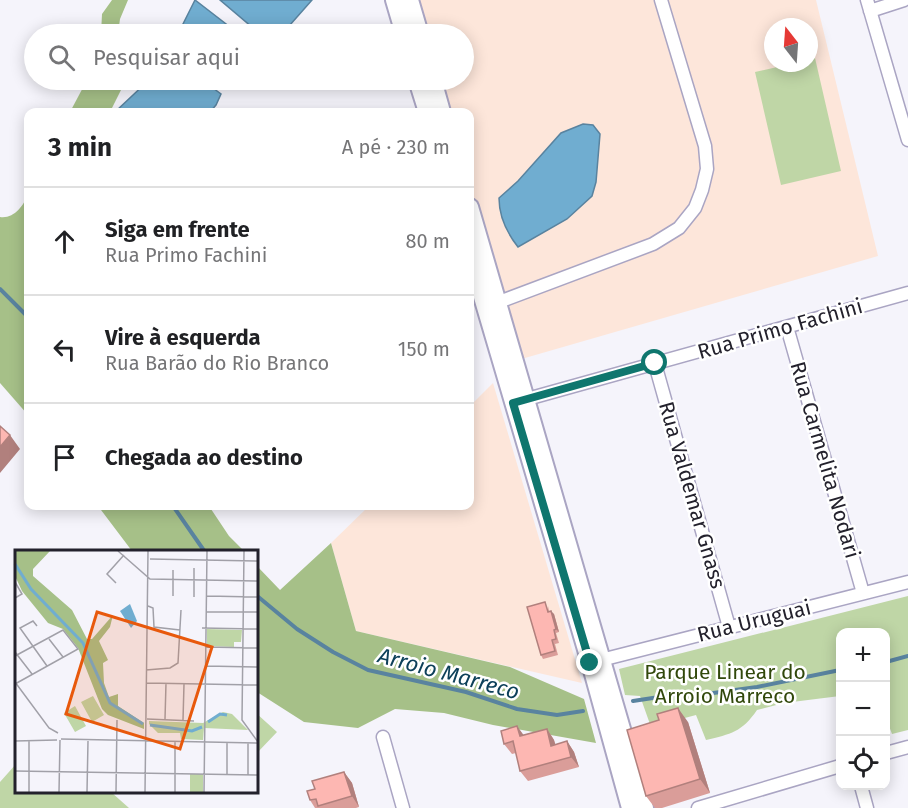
<!DOCTYPE html>
<html lang="pt">
<head>
<meta charset="utf-8">
<style>
  :root { --surface:#fff; --page:#f6f6f6; --text:#202124; --muted:#757577; --line:#e0e0e0 }
  body { margin:0; font-family:"Fira Sans",sans-serif; background:var(--page); color:var(--text) }
  .controls { position:absolute; right:18px; bottom:18px; display:grid; overflow:hidden; border-radius:12px; box-shadow:0 3px 15px #0003 }
  .controls button { width:54px; height:54px; display:grid; place-items:center; padding:0; border:0; border-bottom:2px solid var(--line); background:var(--surface); color:var(--text); font:30px sans-serif }
  .compass { position:absolute; left:764px; top:18px; width:54px; height:54px; border-radius:50%; background:var(--surface); box-shadow:0 3px 15px #0003; rotate:343deg }
  .stop { position:absolute; width:18px; height:18px; margin:-14px; border:4px solid #0f766e; border-radius:50%; background:#fff }
  .stop.end { background:#0f766e; border-color:#fff; box-shadow:0 2px 6px #0008 }
  .list { margin:0; padding:0; list-style:none }
  h2 { display:flex; justify-content:space-between; align-items:center; height:78px; margin:0; padding:0 24px; font-size:26px }
  h2 small { font-size:20px; font-weight:400; color:var(--muted) }
  .list li { display:grid; grid-template-columns:39px 1fr auto; gap:18px; align-items:center; box-sizing:border-box; height:108px; padding:0 24px; border-top:2px solid var(--line) }
  .list b { display:block; font-size:22px; white-space:nowrap }
  .list p { margin:0; font-size:20px; white-space:nowrap; color:var(--muted) }
  .list em { font-size:20px; font-style:normal; color:var(--muted) }
  .icon { flex:none; width:33px; height:33px; fill:none; stroke:currentColor; stroke-width:2; stroke-linecap:round; stroke-linejoin:round }
  .map { position:relative; flex:none; width:908px; height:808px; overflow:hidden }
  .search { position:absolute; background:var(--surface); box-shadow:0 3px 15px #0003; left:24px; top:24px; width:450px; height:66px; display:flex; align-items:center; gap:15px; box-sizing:border-box; padding:0 21px; border-radius:33px; color:var(--muted); font-size:22px }
  .panel { position:absolute; background:var(--surface); box-shadow:0 3px 15px #0003; left:24px; top:108px; width:450px; height:402px; border-radius:12px }
  .map>svg:first-child { display:block }
</style>
</head>
<body>
<div class="map">
<svg width="908" height="808" viewBox="0 0 908 808">
  <rect width="100%" height="100%" fill="#f5f4fb"/>
  <path fill="#fde6da" fill-rule="evenodd" d="M416 0H816L878 256 518 360 470 190V112H448L438 80H464V34H426ZM773 27H809V63H773Z
    M493 383 582 683 356 631 331 543 369 506H470V406Z"/>
  <path fill="#bfd6a6" d="M815 58 841 171 781 185 755 72 795 63H809V60Z
    M908 596V730L892 734 886 718V632H840V696L784 703 757 710C742 732 731 734 706 740L696 715 651 727 640 696 625 695 619 669Z
    M256 713 277 732 257 753H256Z
    M16 764V792H111L129 808H0V782Z"/>
  <path fill="#a6c088" d="M112 0H128L120 19 118 34H101L102 14Z
    M87 80H126L110 112H70Z
    M28 195V415L0 383V217C14 219 23 206 28 195Z
    M98 506H209L229 536 244 551H132Z
    M331 543 356 631 510 667 584 699 596 743 493 725 444 713 395 709 358 728 304 722 257 692 256 565 280 590Z"/>
  <path fill="#70add0" stroke="#59839f" stroke-width="1.5" d="M195 0 239 34H178Z
    M220 0H312L282 34H260Z
    M149 80H202L221 94 216 105 210 112H115Z
    M583 124 593 125 600 134 596 182 592 196 567 219 518 247C507 233 499 216 499 198L518 181 561 133Z"/>
  <g fill="none" stroke-linecap="round" stroke-linejoin="round">
    <path stroke="#59839f" stroke-width="4" d="M0 289 28 317
      M173 506 205 552
      M256 595 297 629 333 652 368 670 466 692 517 709 557 715 583 711
      M886 662 908 656
      M633 701 679 694H706L757 687 840 670"/>
    <g stroke="#aaa5c3" stroke-width="15">
      <path id="minor" d="M867 0 908 140
        M870 11 904 0
        M491 305 653 244 679 228 695 208 702 190 707 169 705 146 661 0
        M787 327 863 593
        M655 364 729 627
        M520 401 908 293
        M601 660 908 582
        M383 737 403 808
        M886 753 908 747
        M861 786 867 808
        M698 808 840 766"/>
    </g>
    <g stroke="#aaa5c3" stroke-width="20">
      <path id="secondary" d="M394 0 404 34
        M410 0 420 34
        M417 80 427 112
        M433 80 442 112
        M470 207 645 808
        M470 256 590 663 630 808"/>
    </g>
    <use href="#minor" stroke="#fff" stroke-width="12"/>
    <use href="#secondary" stroke="#fff" stroke-width="16"/>
  </g>
  <path fill="#da9d99" d="M548 606 549 611 554 614 559 632 556 633 559 643 555 644 558 655 543 659 541 655Z
    M688 722 710 793 662 808H655L646 796Z
    M517 726 523 735 547 729 554 740 555 745 567 741 574 752 579 767 528 781 520 771 516 753 512 754 504 744Z
    M344 772 352 783 359 807 356 808H315L310 800 315 789Z"/>
  <path fill="#b1807d" d="M10 435 20 449 0 473V447Z
    M551 611 554 614 559 632 556 629Z
    M678 708 688 722 710 793 700 779Z
    M517 726 525 737 520 736Z
    M547 729 554 740 559 756 551 746Z
    M567 741 574 752 579 767 571 757Z
    M344 772 352 783 359 807 352 796Z"/>
  <path fill="#fdb7b2" stroke="#b1807d" stroke-width="1.5" d="M0 426 10 435 0 447Z
    M545 602 548 612 551 611 556 629 554 630 556 639 552 640 555 651 541 655 527 607Z
    M678 708 700 779 646 796 627 730 659 720 657 714Z
    M517 726 520 736 547 729 551 746 567 741 571 757 520 771 513 741 504 744 501 731Z
    M344 772 352 796 318 806 316 799 310 800 307 791 315 789 312 781Z"/>
  <g fill="none" stroke-linecap="round" stroke-linejoin="round">
    <path stroke="#0f766e" stroke-width="8" d="M590 663 513 403 655 363"/>
  </g>
  <g text-anchor="middle" stroke-width="5" stroke-linejoin="round" paint-order="stroke">
    <g font-size="21" fill="#23212c" stroke="#fff">
      <text transform="translate(780 329) rotate(-16)" y="7">Rua Primo Fachini</text>
      <text transform="translate(825 460) rotate(74)" y="7">Rua Carmelita Nodari</text>
      <text transform="translate(692 495) rotate(74)" y="7">Rua Valdemar Gnass</text>
      <text transform="translate(754 621) rotate(-14)" y="7">Rua Uruguai</text>
    </g>
    <g font-size="21" fill="#31480b" stroke="#fff">
      <text x="725" y="679">Parque Linear do<tspan x="725" dy="24">Arroio Marreco</tspan></text>
    </g>
    <g font-size="22" font-style="italic" fill="#0d4059" stroke="#fff">
      <text transform="translate(449 673) rotate(15)" y="8">Arroio Marreco</text>
    </g>
  </g>
  <g transform="translate(15 550)">
    <rect width="243" height="243" fill="#f5f4fb"/>
    <path d="M192 79 227 80 226 92H219V97L192 96ZM78 146 89 165 77 172 66 152ZM60 156 71 176 60 182 49 163ZM208 162 217 164 233 180 189 178 188 190 166 189 165 183H143L134 174V171L188 173ZM175 224H188V242H175Z" fill="#bfd6a6"/>
    <path d="M0 1H35L18 19V26L57 60 72 89H77L98 65 95 77 84 91 93 110 88 113 89 133 94 147 103 144V156L129 173V179L93 165 87 159 63 98 48 79 33 73 7 41 0 26Z" fill="#a6c088"/>
    <path d="M115 54 122 71 116 78 105 61Z" fill="#70add0"/>
    <path fill="none" stroke="#70add0" stroke-width="3" d="M0 14 16 39 68 93 95 153 128 174M193 172 205 164 212 165M135 175 177 181 187 177"/>
    <path fill="none" stroke="#a1a0a8" stroke-width="1.5" d="M103 1 135 29 243 31M229 1 227 170 243 192M135 9 243 11M158 20V46M0 32 7 44 0 48M101 33 92 24 109 5M192 46 243 47M179 47V18M133 56 138 58 139 77 165 80M192 62H243M22 76 18 71 5 78 32 116M187 78 243 79M34 89 48 107M191 97 243 98M0 102 17 124M0 106 48 80 63 99 0 134M191 116 243 117M131 120 155 118 163 113 166 60M0 132 34 178 43 183M131 133 243 135M132 169 179 171M150 169 151 133M168 170 169 134M46 189 243 193M0 191 42 190M212 192V224M0 221 243 225M233 225V193M14 242V191M44 242 45 190M72 242 73 191M101 242 102 170M130 242 133 1M160 242V191M189 242 192 1"/>
    <path fill="#e8590c" fill-opacity="0.15" stroke="#e8590c" stroke-width="3" d="M82 62 197 97 165 199 51 164Z"/>
    <rect width="243" height="243" fill="none" stroke="#23212c" stroke-width="3"/>
  </g>
</svg>
<div class="controls">
<button>+</button>
<button>−</button>
<button><svg class="icon" aria-label="locate" viewBox="0 0 24 24"><circle cx="12" cy="12" r="6"/><path d="M12 2v4M12 18v4M2 12h4M18 12h4"/></svg></button>
</div>
<svg class="compass" viewBox="-18 -18 36 36"><path d="M0-13l5 13h-10z" fill="#e53935"/><path d="M0 13l5-13h-10z" fill="#757577"/></svg>
<div class="stop" style="left:655px;top:363px"></div>
<div class="stop end" style="left:590px;top:663px"></div>
<div class="search"><svg class="icon" aria-label="search" viewBox="0 0 24 24"><circle cx="10" cy="10" r="6"/><path d="M15 15l6 6"/></svg>Pesquisar aqui</div>
<section class="panel">
<h2>3 min<small>A pé · 230 m</small></h2>
<ul class="list">
<li><svg class="icon" aria-label="ahead" viewBox="0 0 24 24"><path d="M12 20V5M6 11l6-6 6 6"/></svg><div><b>Siga em frente</b><p>Rua Primo Fachini</p></div><em>80 m</em></li>
<li><svg class="icon" aria-label="left" viewBox="0 0 24 24"><path d="M17 20v-9H6M10 6l-5 5 5 5"/></svg><div><b>Vire à esquerda</b><p>Rua Barão do Rio Branco</p></div><em>150 m</em></li>
<li><svg class="icon" aria-label="arrive" viewBox="0 0 24 24"><path d="M6 21V4h12l-3 4 3 4H6"/></svg><div><b>Chegada ao destino</b></div></li>
</ul>
</section>
</div>
</body>
</html>
